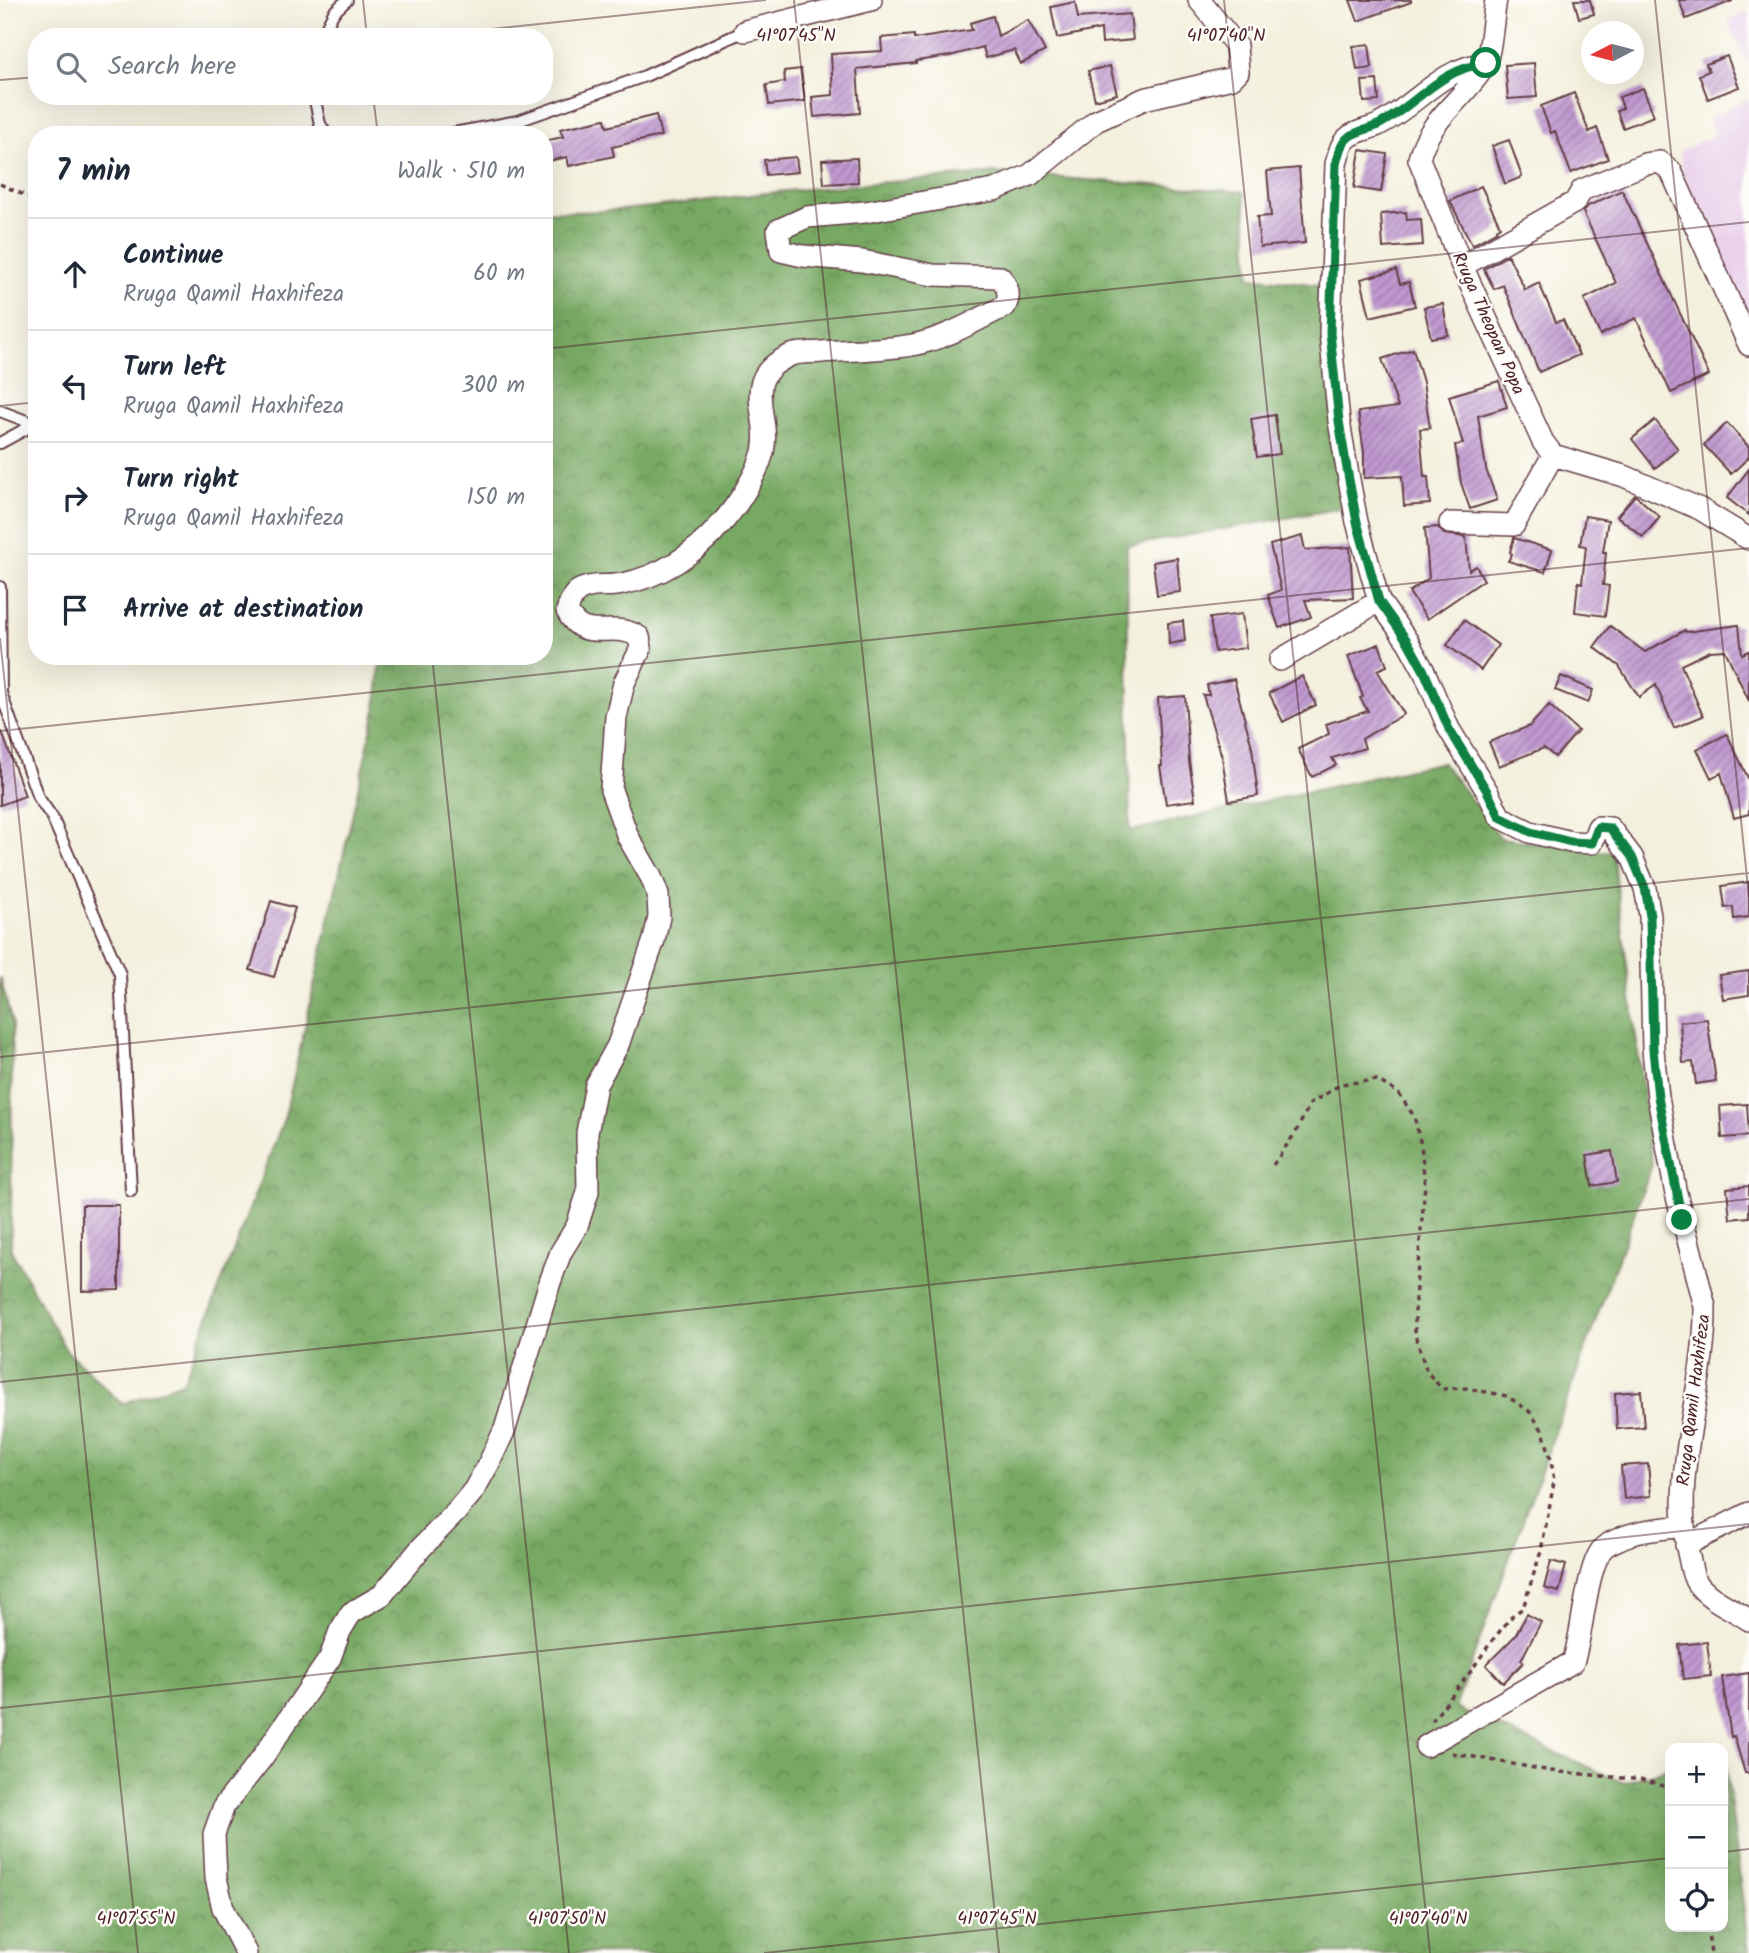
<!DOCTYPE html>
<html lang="en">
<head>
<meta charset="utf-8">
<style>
  :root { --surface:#fff; --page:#f2f2f3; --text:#1f2937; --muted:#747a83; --line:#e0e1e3 }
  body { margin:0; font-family:Kalam,sans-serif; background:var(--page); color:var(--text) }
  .controls { position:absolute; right:21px; bottom:21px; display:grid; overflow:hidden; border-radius:14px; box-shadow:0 7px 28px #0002 }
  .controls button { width:63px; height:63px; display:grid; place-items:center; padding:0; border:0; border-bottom:2px solid var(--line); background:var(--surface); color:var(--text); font:35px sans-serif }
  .compass { position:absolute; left:1581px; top:21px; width:63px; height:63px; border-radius:50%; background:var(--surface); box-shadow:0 7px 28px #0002; rotate:264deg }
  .stop { position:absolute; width:21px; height:21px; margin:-16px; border:5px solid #0b8043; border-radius:50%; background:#fff }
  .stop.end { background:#0b8043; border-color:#fff; box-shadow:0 2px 7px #0008 }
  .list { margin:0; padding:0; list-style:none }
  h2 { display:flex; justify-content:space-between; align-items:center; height:91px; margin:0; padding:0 28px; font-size:30px }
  h2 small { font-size:23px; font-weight:400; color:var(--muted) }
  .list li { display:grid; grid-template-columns:46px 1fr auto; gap:21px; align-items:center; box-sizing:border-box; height:112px; padding:0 28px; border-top:2px solid var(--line) }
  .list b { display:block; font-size:26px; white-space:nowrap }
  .list p { margin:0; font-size:23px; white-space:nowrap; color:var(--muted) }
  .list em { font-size:23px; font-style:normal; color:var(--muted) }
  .icon { flex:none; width:38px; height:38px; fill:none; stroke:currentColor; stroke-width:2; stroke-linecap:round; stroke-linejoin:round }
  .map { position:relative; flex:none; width:1749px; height:1953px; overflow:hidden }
  .search { position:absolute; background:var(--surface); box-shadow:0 7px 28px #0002; left:28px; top:28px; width:525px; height:77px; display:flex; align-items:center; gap:18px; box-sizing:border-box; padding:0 24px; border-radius:28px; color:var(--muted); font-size:26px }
  .panel { position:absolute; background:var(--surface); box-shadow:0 7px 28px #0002; left:28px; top:126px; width:525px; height:539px; border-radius:28px }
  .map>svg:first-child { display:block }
</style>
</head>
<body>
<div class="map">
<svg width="1749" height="1953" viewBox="0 0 1749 1953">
  <defs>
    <pattern id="forest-crowns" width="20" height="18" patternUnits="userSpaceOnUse" patternTransform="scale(1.75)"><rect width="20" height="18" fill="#78a964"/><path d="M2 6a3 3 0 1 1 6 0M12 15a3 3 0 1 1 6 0" fill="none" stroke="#648953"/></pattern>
    <pattern id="building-hatch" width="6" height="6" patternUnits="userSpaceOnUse" patternTransform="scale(1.75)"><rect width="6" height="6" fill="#c099d0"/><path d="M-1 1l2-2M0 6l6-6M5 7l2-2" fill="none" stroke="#9e7ca9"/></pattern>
  </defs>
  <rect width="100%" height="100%" fill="#fdfcf7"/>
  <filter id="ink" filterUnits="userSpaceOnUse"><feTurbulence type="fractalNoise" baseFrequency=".0143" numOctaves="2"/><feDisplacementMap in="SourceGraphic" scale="14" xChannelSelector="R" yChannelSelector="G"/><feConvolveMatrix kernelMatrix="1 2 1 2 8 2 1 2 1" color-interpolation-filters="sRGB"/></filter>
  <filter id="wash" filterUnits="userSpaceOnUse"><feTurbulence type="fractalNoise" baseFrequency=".00686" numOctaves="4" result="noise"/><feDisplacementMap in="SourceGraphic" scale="28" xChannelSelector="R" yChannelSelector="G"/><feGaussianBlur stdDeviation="1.57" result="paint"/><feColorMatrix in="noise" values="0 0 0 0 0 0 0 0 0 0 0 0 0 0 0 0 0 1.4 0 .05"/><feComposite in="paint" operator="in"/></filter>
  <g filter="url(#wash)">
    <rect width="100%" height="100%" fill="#f4f0de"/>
    <path fill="#ead1ec" d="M1749 11V67L1728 21Z
      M1749 98V319L1684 177 1680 151 1715 135 1708 119Z"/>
    <path fill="url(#forest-crowns)" stroke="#616448" stroke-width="2" d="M996 173 1244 192 1250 277 1319 285 1343 508 1127 546 1130 831 1442 762 1501 838 1613 853 1652 1165 1455 1708 1624 1783 1670 1767V1927H1723L1724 1749 1749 1953H0V977L12 1023 11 1250 66 1350 122 1404 183 1382 285 1116 376 709 381 656H544V211C619 215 693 201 767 193 843 185 920 180 996 173Z"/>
    <g id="blocks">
      <path fill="url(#building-hatch)" d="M1350 0H1411V2L1358 21Z
        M1574 0H1590L1594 14 1579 18Z
        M1679 0H1732V1L1686 19Z
        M1075 2 1078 18 1130 14 1133 40 1102 43 1101 29 1057 38 1051 7Z
        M993 16 998 36 1028 20 1045 51 1021 64 1014 50 986 58 983 47 950 56 916 61V63L857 69 860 113 814 117 812 97 833 95 831 54 882 51 881 38 914 35V39L972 30 970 23Z
        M1369 44 1372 68 1357 70 1353 46Z
        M1727 56 1739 87 1708 99 1699 75 1709 71 1706 64Z
        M1534 63 1537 97 1508 99 1505 65Z
        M1110 66 1117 94 1095 100 1088 71Z
        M801 69 805 101 769 105 766 85 785 82 784 71Z
        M1377 80 1379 101 1364 102 1362 81Z
        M1643 88 1654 116 1623 128 1617 111 1623 108 1619 97Z
        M1574 93 1589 132 1597 128 1608 159 1571 173 1555 131 1551 133 1541 106Z
        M656 115 661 136 612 147 614 156 569 166 567 157 544 162V141L563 137 560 129 605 119 607 127Z
        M1509 140 1522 177 1505 184 1492 146Z
        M1360 150 1387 154 1381 192 1354 188Z
        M796 157 798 172 766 175 764 160Z
        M857 158 858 182 824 184 822 160Z
        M1299 168 1305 243 1260 247 1257 217 1271 216 1267 171Z
        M1481 186 1500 226 1496 229 1497 231 1472 245 1450 201Z
        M1622 190 1709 375 1671 393 1636 318 1600 335 1584 299 1616 283 1583 212 1588 206Z
        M1406 212 1407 220 1421 219 1423 245 1383 248 1381 214Z
        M1508 255 1525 290 1539 283 1556 322 1563 320 1579 355 1539 372 1503 285 1494 289 1484 269Z
        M1396 270 1400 284 1409 282 1415 306 1370 317 1361 279Z
        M1443 304 1448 335 1431 338 1424 307Z
        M1413 349 1423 382 1430 428 1420 429 1424 477H1428L1430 504 1404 506 1402 476 1364 478V452L1358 412 1398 407 1382 359Z
        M1499 381 1507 407 1478 416 1486 469 1497 500 1470 509 1461 483 1455 445 1463 444 1449 396Z
        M1275 415 1280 454 1257 457 1251 419Z
        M1655 420 1678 449 1655 468 1632 439Z
        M1727 423 1749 447V457L1731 474 1704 445Z
        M1749 469V515L1727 498Z
        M1635 495 1660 517 1643 537 1617 516Z
        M1585 516 1608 520 1603 552H1606L1603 585 1609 586 1605 616 1575 612 1578 582 1582 583 1586 546 1580 545Z
        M1438 527 1444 534 1466 537 1469 570 1476 566 1484 580 1427 619 1409 592 1429 578 1425 528Z
        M1302 536 1305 550 1350 547 1353 598 1305 600 1311 617 1279 628 1268 595 1281 590 1270 545Z
        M1514 538 1552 550 1545 572 1508 561 1512 554 1510 552Z
        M1177 558 1180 592 1157 595 1153 562Z
        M1242 614 1246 648 1215 652 1210 618Z
        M1464 620 1498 645 1481 670 1447 645Z
        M1183 621 1185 641 1169 644 1168 623Z
        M1739 625 1742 654 1749 651V701L1725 650 1710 651 1681 665 1703 716 1674 728 1656 685 1639 697 1619 666 1594 647 1610 626 1645 652 1685 630 1686 632Z
        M1379 644 1387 666 1377 670 1404 714 1362 739 1365 748 1332 758 1336 765 1312 777 1298 749 1329 734 1326 724 1368 711 1360 698 1363 697 1348 656Z
        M1302 676 1316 705 1283 722 1269 693Z
        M1561 676 1593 690 1588 703 1555 690Z
        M1234 679 1252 747 1258 796 1229 801 1222 757 1203 695H1209L1207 685Z
        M1185 696 1189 761 1195 800 1166 804 1160 766H1162L1158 698Z
        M1549 705 1578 731 1555 757 1544 748 1499 766 1489 742 1530 726Z
        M2 732 25 796 0 805V733Z
        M1727 734 1749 780V814L1734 818 1721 773 1711 778 1697 749Z
        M1749 882V917L1734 919 1733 907 1725 908 1722 886Z
        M271 901 295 908 274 977 250 970Z
        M1749 971V995L1723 999 1719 975Z
        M1707 1019 1716 1081 1696 1084 1693 1062 1683 1063 1680 1022Z
        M1747 1104 1749 1136 1722 1138 1720 1106Z
        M1612 1151 1617 1182 1592 1186 1587 1155Z
        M1749 1186V1217L1730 1219 1727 1188Z
        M82 1205H119V1290L82 1291Z
        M1641 1391 1644 1427 1617 1429 1615 1393Z
        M1648 1464 1651 1496 1624 1499 1621 1466Z
        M1551 1561 1566 1565 1559 1592 1544 1588Z
        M1527 1614 1541 1622 1521 1660 1524 1662 1503 1683 1486 1665 1515 1636Z
        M1707 1642 1711 1676 1683 1679 1679 1645Z
        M1749 1673V1773H1745L1734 1736 1731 1737 1722 1677Z"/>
    </g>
  </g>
  <g filter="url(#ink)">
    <use href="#blocks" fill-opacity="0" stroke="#643e46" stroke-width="2"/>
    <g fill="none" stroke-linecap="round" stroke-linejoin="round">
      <g stroke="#643e46" stroke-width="14">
        <path id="service" d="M321 37 334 12 347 0
          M314 96 320 124 327 135
          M443 135 518 121 645 76 745 31
          M0 411 37 425
          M0 443 33 425
          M0 587 1 693 38 797 52 817 120 974 131 1191"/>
      </g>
      <g stroke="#643e46" stroke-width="24">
        <path id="minor" d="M1496 0C1493 15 1491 53 1485 65 1465 99 1428 119 1419 159L1462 266 1543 442 1553 455 1624 476 1700 509 1749 539
          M745 31 871 0
          M1486 63C1440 69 1419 103 1380 124 1371 129 1359 130 1350 136 1340 143 1339 154 1336 164L1330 333 1339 421 1347 469 1357 522 1379 601 1408 642 1424 671 1449 729 1487 791 1500 817 1530 832 1571 842 1592 843 1598 827 1610 828 1632 857 1645 888 1650 916 1653 1050 1658 1097 1675 1189 1705 1307C1706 1391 1669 1473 1689 1557 1691 1565 1692 1577 1697 1583 1709 1600 1732 1608 1749 1620
          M1462 266 1575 202 1582 190 1645 164 1660 162 1671 171 1749 345
          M1450 523 1514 525 1553 455
          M1280 660 1379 601
          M1686 1545 1749 1513
          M1426 1746 1573 1662C1583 1635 1586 1565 1604 1547 1608 1544 1614 1541 1619 1539 1637 1530 1662 1529 1683 1526
          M246 1953 223 1908 216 1878 214 1834 224 1806 262 1758 330 1658 340 1631 351 1613 382 1595 421 1548 455 1513 474 1490 489 1463 505 1429 550 1282 561 1252 577 1226 588 1192 587 1133 596 1085 618 1045 654 940 659 917 658 895 651 877 628 837 611 790 616 717 624 683 641 648 639 637C613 619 584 646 567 611 570 601 573 591 585 588 597 584 610 587 622 584 660 577 695 554 720 525 736 508 757 475 763 452 772 414 737 379 791 355 799 352 813 353 822 352 852 350 883 350 912 345 945 339 975 321 1005 306 1011 296 1008 286 1000 277L933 275 862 261 803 256 781 251 778 230 807 217 865 212 994 190 1030 175 1096 121 1144 99 1232 78 1238 72 1236 45 1199 0"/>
      </g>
      <path stroke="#643e46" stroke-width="3.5" stroke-dasharray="5 5" stroke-linecap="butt" d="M0 184 37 201
        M1273 1165 1296 1132 1310 1104 1341 1084 1377 1080 1398 1093 1414 1116 1421 1145 1425 1185 1415 1299V1335L1427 1372 1442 1389 1466 1388 1507 1396 1529 1411 1543 1431 1551 1459 1554 1482 1541 1551 1523 1608 1513 1615 1491 1642 1471 1671 1432 1721
        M1452 1753 1551 1771 1643 1780 1670 1788
        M1707 1927 1711 1953"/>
      <use href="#service" stroke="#fff" stroke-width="10"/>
      <use href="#minor" stroke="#fff" stroke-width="21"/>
    </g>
  </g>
  <g fill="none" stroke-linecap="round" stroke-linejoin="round" filter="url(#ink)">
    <path stroke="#0b8043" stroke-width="9" d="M1486 63C1440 69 1418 103 1380 124 1371 129 1359 130 1350 136 1340 143 1339 154 1336 164L1330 333 1339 421 1347 469 1357 522 1379 601 1408 642 1424 671 1449 729 1487 791 1500 817 1531 832 1571 842 1592 843 1598 827 1610 828 1632 857 1645 888 1650 916 1653 1050 1658 1097 1682 1220"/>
  </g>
  <path fill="none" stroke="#4a1f2b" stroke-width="2" stroke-opacity="0.45" d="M363 0 367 37M794 0 999 1953M1224 0 1430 1953M1655 0 1749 897M416 37 766 0M0 80 37 77M373 96 378 135M544 349 1749 222M0 406 37 402M0 638 138 1953M432 656 569 1953M0 731 1749 548M0 1057 1749 873M0 1382 1749 1199M0 1708 1749 1524M1723 1852 1749 1849M764 1953 1670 1858"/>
  <g text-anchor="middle" stroke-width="5" stroke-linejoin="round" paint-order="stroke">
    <g font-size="18" fill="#4a1f2b" stroke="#fdfcf7">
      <text transform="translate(1489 323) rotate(66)" y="6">Rruga Theopan Popa</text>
      <text transform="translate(1693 1400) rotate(-83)" y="6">Rruga Qamil Haxhifeza</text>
    </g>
  </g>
  <g font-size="18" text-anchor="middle" fill="#4a1f2b" stroke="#fdfcf7" stroke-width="5" stroke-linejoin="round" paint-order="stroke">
    <text x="796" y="41">41°07'45"N</text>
    <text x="1226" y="41">41°07'40"N</text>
    <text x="136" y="1924">41°07'55"N</text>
    <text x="567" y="1924">41°07'50"N</text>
    <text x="997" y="1924">41°07'45"N</text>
    <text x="1428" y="1924">41°07'40"N</text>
  </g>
</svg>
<div class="controls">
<button>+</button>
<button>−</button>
<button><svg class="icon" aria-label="locate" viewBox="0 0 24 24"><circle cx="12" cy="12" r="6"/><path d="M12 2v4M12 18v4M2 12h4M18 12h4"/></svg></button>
</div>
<svg class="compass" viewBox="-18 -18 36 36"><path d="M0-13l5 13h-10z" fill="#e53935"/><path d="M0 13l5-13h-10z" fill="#747a83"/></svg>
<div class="stop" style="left:1486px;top:63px"></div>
<div class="stop end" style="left:1682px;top:1220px"></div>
<div class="search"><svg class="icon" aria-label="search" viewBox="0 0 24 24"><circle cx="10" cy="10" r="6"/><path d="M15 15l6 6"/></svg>Search here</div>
<section class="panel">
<h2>7 min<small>Walk · 510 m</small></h2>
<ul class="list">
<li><svg class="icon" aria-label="ahead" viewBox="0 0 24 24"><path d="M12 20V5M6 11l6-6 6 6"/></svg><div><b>Continue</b><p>Rruga Qamil Haxhifeza</p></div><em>60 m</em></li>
<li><svg class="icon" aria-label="left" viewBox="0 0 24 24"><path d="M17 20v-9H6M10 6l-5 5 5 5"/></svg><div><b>Turn left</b><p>Rruga Qamil Haxhifeza</p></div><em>300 m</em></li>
<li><svg class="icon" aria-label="right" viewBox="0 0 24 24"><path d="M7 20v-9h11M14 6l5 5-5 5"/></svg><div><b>Turn right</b><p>Rruga Qamil Haxhifeza</p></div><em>150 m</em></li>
<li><svg class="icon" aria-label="arrive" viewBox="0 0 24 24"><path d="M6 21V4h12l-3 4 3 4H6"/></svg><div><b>Arrive at destination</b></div></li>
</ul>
</section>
</div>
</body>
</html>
